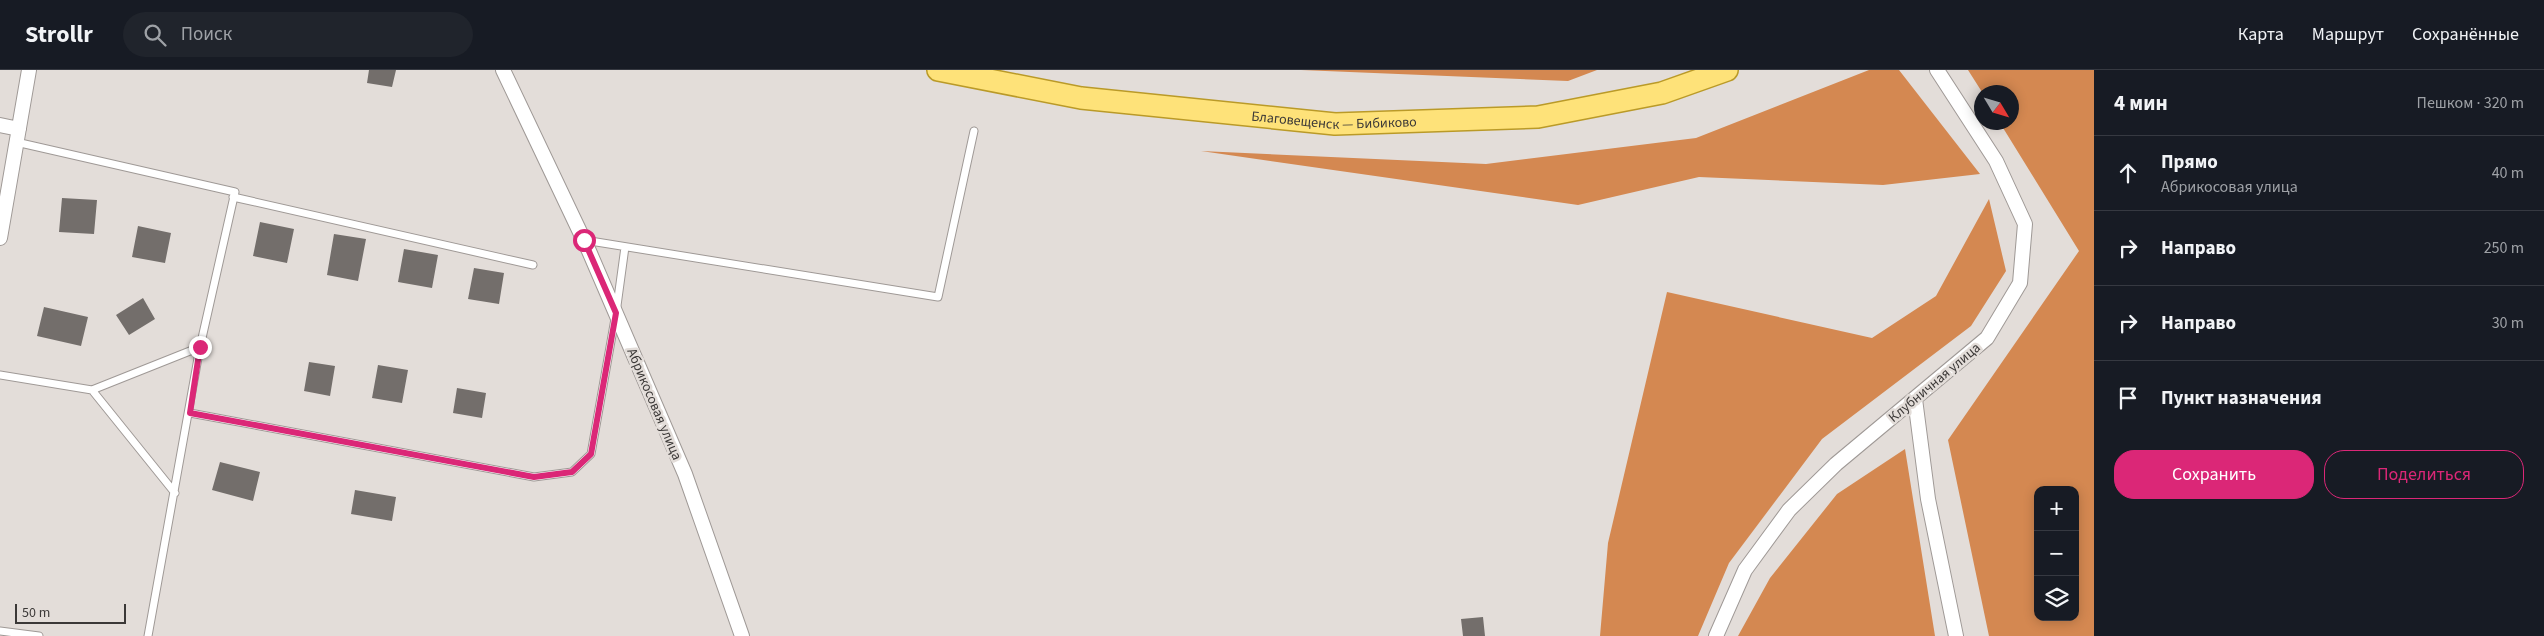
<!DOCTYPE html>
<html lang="ru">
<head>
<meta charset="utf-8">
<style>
  :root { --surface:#171b24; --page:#20242c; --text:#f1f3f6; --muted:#9ea1a6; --line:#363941; --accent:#db2777 }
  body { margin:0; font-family:"Source Sans 3",sans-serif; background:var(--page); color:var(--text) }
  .controls { position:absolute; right:15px; bottom:15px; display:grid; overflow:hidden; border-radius:10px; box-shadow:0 2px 12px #0003 }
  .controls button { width:45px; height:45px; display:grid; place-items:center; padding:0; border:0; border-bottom:1px solid var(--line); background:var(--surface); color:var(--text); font:25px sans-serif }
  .compass { position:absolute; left:1974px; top:15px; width:45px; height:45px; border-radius:50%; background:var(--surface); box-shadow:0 2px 12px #0003; rotate:128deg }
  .scale { position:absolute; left:15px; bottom:12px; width:111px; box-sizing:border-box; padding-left:5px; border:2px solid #3b3837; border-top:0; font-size:14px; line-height:18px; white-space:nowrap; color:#3b3837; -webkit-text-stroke:4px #e3ddd9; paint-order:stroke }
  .stop { position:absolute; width:15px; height:15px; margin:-11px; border:4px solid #db2777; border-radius:50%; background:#fff }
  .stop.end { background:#db2777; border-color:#fff; box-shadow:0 1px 5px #0008 }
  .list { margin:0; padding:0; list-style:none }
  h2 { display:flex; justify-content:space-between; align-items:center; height:65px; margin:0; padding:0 20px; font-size:21px }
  h2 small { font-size:16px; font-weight:400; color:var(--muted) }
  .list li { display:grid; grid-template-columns:32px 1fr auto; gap:15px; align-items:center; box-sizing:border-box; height:75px; padding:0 20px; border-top:1px solid var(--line) }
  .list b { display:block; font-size:19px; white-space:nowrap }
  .list p { margin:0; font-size:16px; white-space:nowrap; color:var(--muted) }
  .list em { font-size:16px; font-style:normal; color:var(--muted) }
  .actions { display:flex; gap:10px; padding:15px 20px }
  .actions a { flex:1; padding:11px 0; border:1px solid var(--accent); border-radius:20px; text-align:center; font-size:18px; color:var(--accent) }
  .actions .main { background:var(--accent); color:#fff }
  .icon { flex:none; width:28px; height:28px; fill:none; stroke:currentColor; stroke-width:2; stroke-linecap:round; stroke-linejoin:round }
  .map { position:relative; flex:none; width:2094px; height:566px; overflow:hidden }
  header { display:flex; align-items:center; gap:30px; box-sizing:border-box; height:70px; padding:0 25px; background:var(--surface); border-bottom:1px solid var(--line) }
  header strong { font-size:24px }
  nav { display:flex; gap:28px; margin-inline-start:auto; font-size:18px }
  .search { width:350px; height:45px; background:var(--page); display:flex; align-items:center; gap:12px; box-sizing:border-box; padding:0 18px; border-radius:28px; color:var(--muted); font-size:19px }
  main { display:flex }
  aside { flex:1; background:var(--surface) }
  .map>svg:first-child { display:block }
</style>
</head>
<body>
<header>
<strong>Strollr</strong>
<div class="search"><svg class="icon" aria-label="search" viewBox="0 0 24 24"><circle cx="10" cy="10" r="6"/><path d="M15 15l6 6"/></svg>Поиск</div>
<nav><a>Карта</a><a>Маршрут</a><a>Сохранённые</a></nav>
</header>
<main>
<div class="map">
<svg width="2094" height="566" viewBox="0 0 2094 566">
  <rect width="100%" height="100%" fill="#e3ddd9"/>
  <path fill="#d48851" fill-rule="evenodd" d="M1301 0H1597L1568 11Z
    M1869 0H1899L1980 104 1883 115 1699 107 1578 135 1201 81 1486 94 1696 68Z
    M1968 0H2094V566H1989L1948 370 2079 181 2000 53 2012 52V22H1982ZM2038 420H2075V547H2038Z
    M1989 129 2006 201 1971 256 1822 369 1729 493 1698 566H1600L1608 473 1667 222 1872 268 1936 226Z
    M1905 379 1935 566H1738L1770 508 1837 424Z"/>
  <path fill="#736e6b" d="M369 0H396L392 17 367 13Z
    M62 128 97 130 94 164 59 162Z
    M260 152 294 159 287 193 253 186Z
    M138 156 171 163 165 193 132 187Z
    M334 164 366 169 358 211 327 205Z
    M404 179 438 185 432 218 398 212Z
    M474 198 504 203 499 234 468 229Z
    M143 228 155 249 129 265 116 245Z
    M44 237 88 247 81 276 37 266Z
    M309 292 335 296 330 326 304 321Z
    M378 295 408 300 402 333 372 328Z
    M457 318 486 323 482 348 453 343Z
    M220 392 260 402 253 431 212 420Z
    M355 420 396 427 392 451 351 444Z
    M1483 547 1485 566H1463L1461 549Z"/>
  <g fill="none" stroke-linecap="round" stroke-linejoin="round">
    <g stroke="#9f9996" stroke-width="9">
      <path id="lane" d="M233 127 533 195
        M584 170 938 227 974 61
        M0 305 92 320 200 277 235 122 16 72
        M92 320 175 423
        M190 343 534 407 572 402 591 384 616 243 625 177
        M0 561 39 566
        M148 566 200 277"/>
    </g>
    <g stroke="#9f9996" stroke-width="16">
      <path id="street" d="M503 0 589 181 685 404 742 566
        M0 55 19 59
        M0 168 29 0
        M1915 329 1928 429 1956 566
        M1716 566 1745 500 1789 440 1836 394 1987 268 2020 213 2025 154 1996 91 1937 0"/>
    </g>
    <g stroke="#ba9a28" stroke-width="24">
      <g id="primary">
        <path id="s1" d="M938 0 1081 28 1335 54 1538 47 1662 23 1727 0"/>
      </g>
    </g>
    <use href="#lane" stroke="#fff" stroke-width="7"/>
    <use href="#street" stroke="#fff" stroke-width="14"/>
    <use href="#primary" stroke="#fee279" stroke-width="21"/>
  </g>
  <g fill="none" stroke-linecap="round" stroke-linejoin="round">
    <path stroke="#db2777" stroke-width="6" d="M200 277 190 343 534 407 572 402 591 384 616 243 584 170"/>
  </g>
  <g text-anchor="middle" stroke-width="5" stroke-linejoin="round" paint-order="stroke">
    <g font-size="14" fill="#3b3837" stroke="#e3ddd9">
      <text dy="5" stroke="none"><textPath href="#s1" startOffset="400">Благовещенск — Бибиково</textPath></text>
      <text transform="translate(1934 312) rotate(-40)" y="5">Клубничная улица</text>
      <text transform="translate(655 334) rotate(67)" y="5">Абрикосовая улица</text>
    </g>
  </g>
</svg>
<div class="controls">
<button>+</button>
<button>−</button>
<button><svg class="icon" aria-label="layers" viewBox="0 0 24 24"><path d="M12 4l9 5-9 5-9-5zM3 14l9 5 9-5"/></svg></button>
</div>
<svg class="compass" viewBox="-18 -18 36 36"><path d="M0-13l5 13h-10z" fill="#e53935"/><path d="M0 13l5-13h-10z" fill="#9ea1a6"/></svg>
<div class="scale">50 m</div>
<div class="stop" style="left:584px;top:170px"></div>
<div class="stop end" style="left:200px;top:277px"></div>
</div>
<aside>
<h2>4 мин<small>Пешком · 320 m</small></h2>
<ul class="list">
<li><svg class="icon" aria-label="ahead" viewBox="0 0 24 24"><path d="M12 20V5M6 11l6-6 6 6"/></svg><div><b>Прямо</b><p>Абрикосовая улица</p></div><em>40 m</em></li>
<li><svg class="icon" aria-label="right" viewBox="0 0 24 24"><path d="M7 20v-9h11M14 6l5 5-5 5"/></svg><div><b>Направо</b></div><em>250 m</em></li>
<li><svg class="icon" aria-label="right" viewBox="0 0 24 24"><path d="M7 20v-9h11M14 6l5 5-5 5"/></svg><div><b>Направо</b></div><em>30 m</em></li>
<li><svg class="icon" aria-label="arrive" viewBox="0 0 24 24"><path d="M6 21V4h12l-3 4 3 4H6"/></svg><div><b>Пункт назначения</b></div></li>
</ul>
<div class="actions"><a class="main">Сохранить</a><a>Поделиться</a></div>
</aside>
</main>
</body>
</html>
